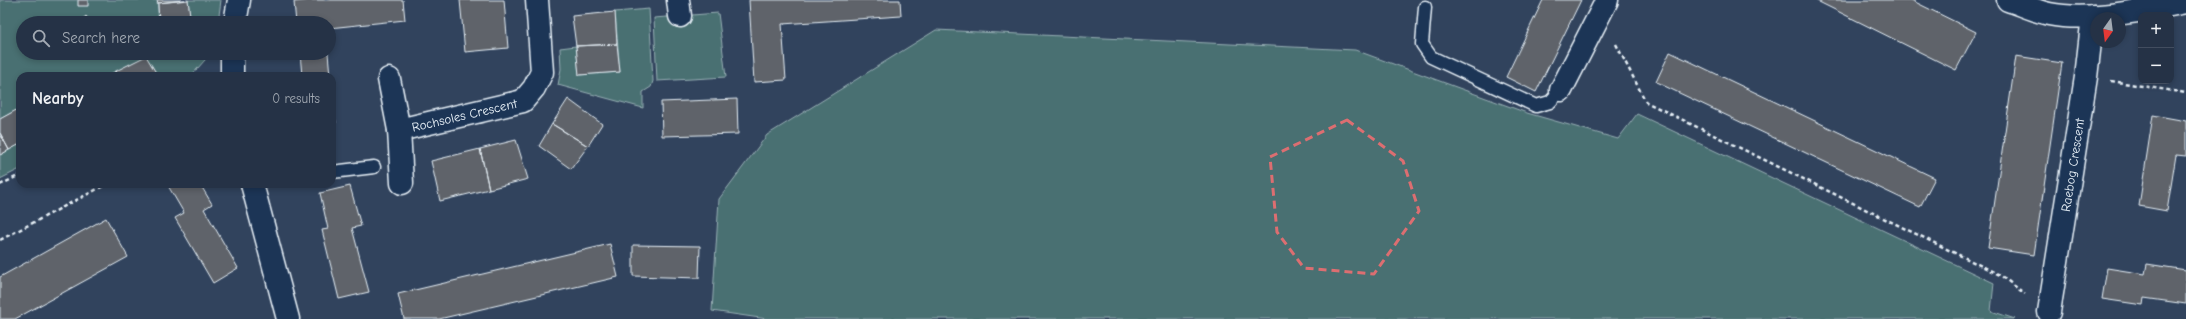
<!DOCTYPE html>
<html lang="en">
<head>
<meta charset="utf-8">
<style>
  :root { --surface:#253246; --page:#2d3a4d; --text:#f1f3f6; --muted:#a3aab3; --line:#424d5f }
  body { margin:0; font-family:"Comic Neue",sans-serif; background:var(--page); color:var(--text) }
  .controls { position:absolute; right:12px; top:12px; display:grid; overflow:hidden; border-radius:8px; box-shadow:0 2px 6px #0003 }
  .controls button { width:36px; height:36px; display:grid; place-items:center; padding:0; border:0; border-bottom:1px solid var(--line); background:var(--surface); color:var(--text); font:20px sans-serif }
  .compass { position:absolute; left:2090px; top:12px; width:36px; height:36px; border-radius:50%; background:var(--surface); box-shadow:0 2px 6px #0003; rotate:194deg }
  .list { margin:0; padding:0; list-style:none }
  h2 { display:flex; justify-content:space-between; align-items:center; height:52px; margin:0; padding:0 16px; font-size:17px }
  h2 small { font-size:13px; font-weight:400; color:var(--muted) }
  .icon { flex:none; width:22px; height:22px; fill:none; stroke:currentColor; stroke-width:2; stroke-linecap:round; stroke-linejoin:round }
  .map { position:relative; flex:none; width:2186px; height:319px; overflow:hidden }
  .search { position:absolute; background:var(--surface); box-shadow:0 2px 6px #0003; left:16px; top:16px; width:320px; height:44px; display:flex; align-items:center; gap:10px; box-sizing:border-box; padding:0 14px; border-radius:22px; color:var(--muted); font-size:15px }
  .panel { position:absolute; background:var(--surface); box-shadow:0 2px 6px #0003; left:16px; top:72px; width:320px; height:116px; border-radius:12px }
  .map>svg:first-child { display:block }
</style>
</head>
<body>
<div class="map">
<svg width="2186" height="319" viewBox="0 0 2186 319">
  <rect width="100%" height="100%" fill="#31435d"/>
  <filter id="ink" filterUnits="userSpaceOnUse"><feTurbulence type="fractalNoise" baseFrequency=".025" numOctaves="2"/><feDisplacementMap in="SourceGraphic" scale="8" xChannelSelector="R" yChannelSelector="G"/><feConvolveMatrix kernelMatrix="1 2 1 2 8 2 1 2 1" color-interpolation-filters="sRGB"/></filter>
  <g filter="url(#ink)">
    <path fill="#486f72" stroke="#98b0b5" d="M0 0H157L159 23H23V53H211L191 76H158L117 71 107 76H20V108L0 119Z
      M188 0H221L218 23H191Z
      M649 9 653 81 651 87 643 92V108L558 85 561 69 560 48 576 46 579 75 620 72 615 12Z
      M718 13 726 77 657 81 654 18Z
      M936 30 1355 50 1527 113 1618 139 1637 114 1994 283 1991 311 2015 319H767L712 311 719 199 767 135Z
      M20 144V169L0 179V155Z"/>
    <path fill="#5f646a" stroke="#e8f1f8" d="M78 0H88V6H78Z
      M157 0H185L158 3Z
      M188 0 191 23H159L158 3Z
      M312 0H403L405 20 329 28V23H296L294 2Z
      M460 0H504L508 48 465 52Z
      M749 0H900L901 16 782 24 786 80 754 82Z
      M1543 0H1581L1536 92 1506 77Z
      M1815 0H1911L1976 32 1956 70Z
      M615 12 617 44 576 46 572 16Z
      M86 16 92 23H78Z
      M617 44 620 72 579 75 576 46Z
      M1670 52 1935 178 1920 207 1656 82Z
      M300 53H328L330 76H302Z
      M146 56 158 76H119L116 71Z
      M2016 56 2062 63 2034 255 1988 248Z
      M116 71 119 76H107Z
      M332 90 336 123H332Z
      M568 99 602 124 588 146 552 124Z
      M737 99 738 134 662 136 661 102Z
      M20 108V144L9 150 0 133V119Z
      M2153 115 2186 121V156L2176 155 2167 211 2139 206Z
      M552 124 588 146 571 169 539 146Z
      M0 133 9 150 0 155Z
      M516 140 528 179 489 189 480 149Z
      M480 149 489 189 440 201 431 161Z
      M167 184H200L212 204 204 209 238 268 213 283 175 218 184 213Z
      M350 186 361 226 352 228 369 292 339 299 322 230 328 229 320 193Z
      M106 218 128 257 15 319H0V277Z
      M610 244 618 277 439 319H404L398 294Z
      M633 245 700 246 699 278 633 276Z
      M2147 264 2186 270V304L2144 298 2143 305 2102 299 2107 268 2145 274Z"/>
    <g fill="none" stroke-linecap="round" stroke-linejoin="round">
      <g stroke="#e8f1f8" stroke-width="15">
        <path id="service" d="M1425 7 1422 44 1431 57 1536 106 1550 102 1561 90
          M332 172 374 167"/>
      </g>
      <g stroke="#e8f1f8" stroke-width="25">
        <g id="minor">
          <path d="M678 0 680 16"/>
          <path d="M2008 0C2021 4 2035 11 2049 14 2089 22 2146 10 2186 2"/>
          <path d="M235 23 239 0"/>
          <path d="M232 76V53"/>
          <path id="s1" d="M389 79 399 130 523 101 534 88 542 72 537 0"/>
          <path d="M1561 90 1607 0"/>
          <path d="M399 130 402 183"/>
          <path d="M252 184 288 319"/>
          <path id="s2" d="M2049 312 2086 77 2093 16"/>
        </g>
      </g>
      <path stroke="#e8f1f8" stroke-width="2.5" stroke-dasharray="4 3" stroke-linecap="butt" d="M1616 44 1646 102 2000 275 2025 294
        M2111 81 2186 93
        M0 185 20 175
        M0 240 107 184"/>
      <use href="#service" stroke="#1d3557" stroke-width="12"/>
      <use href="#minor" stroke="#1d3557" stroke-width="22"/>
    </g>
  </g>
  <path fill="none" stroke="#dc6e71" stroke-width="3" stroke-dasharray="8 5" stroke-linejoin="round" d="M1347 120 1403 161 1419 211 1374 274 1304 268 1277 232 1270 157Z"/>
  <g text-anchor="middle" stroke-width="4" stroke-linejoin="round" paint-order="stroke">
    <g font-size="13" fill="#e8f1f8" stroke="#1d3557">
      <text dy="5" stroke="none"><textPath href="#s1" startOffset="119">Rochsoles Crescent</textPath></text>
      <text dy="5" stroke="none"><textPath href="#s2" startOffset="149">Raebog Crescent</textPath></text>
    </g>
  </g>
</svg>
<div class="controls">
<button>+</button>
<button>−</button>
</div>
<svg class="compass" viewBox="-18 -18 36 36"><path d="M0-13l5 13h-10z" fill="#e53935"/><path d="M0 13l5-13h-10z" fill="#a3aab3"/></svg>
<div class="search"><svg class="icon" aria-label="search" viewBox="0 0 24 24"><circle cx="10" cy="10" r="6"/><path d="M15 15l6 6"/></svg>Search here</div>
<section class="panel">
<h2>Nearby<small>0 results</small></h2>
<ul class="list">
</ul>
</section>
</div>
</body>
</html>
